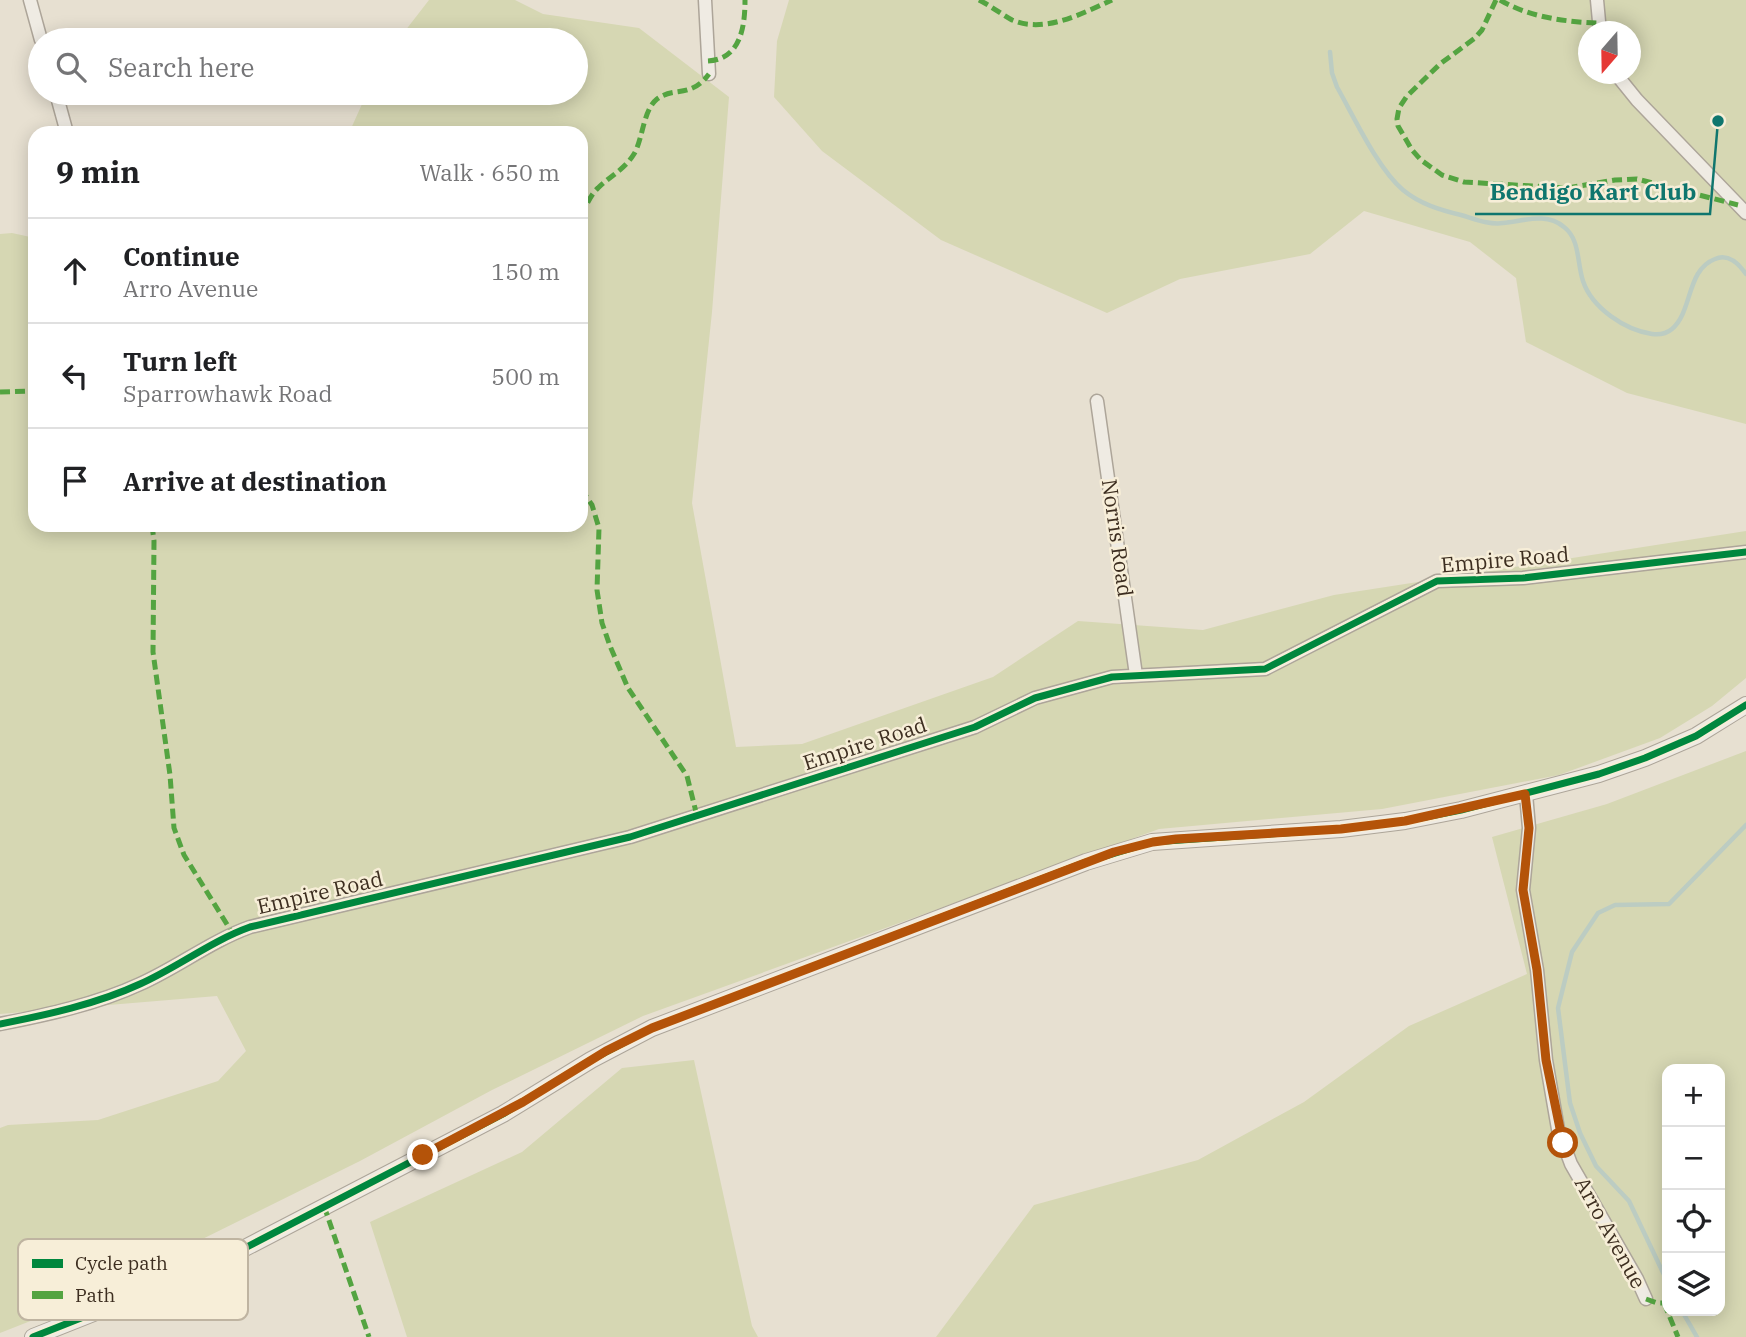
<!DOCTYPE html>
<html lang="en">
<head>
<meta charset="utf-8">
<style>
  :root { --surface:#fff; --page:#f6f6f6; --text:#202124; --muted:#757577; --line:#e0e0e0 }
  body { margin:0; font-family:"IBM Plex Serif",serif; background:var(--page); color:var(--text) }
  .controls { position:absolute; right:21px; bottom:21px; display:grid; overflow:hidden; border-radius:14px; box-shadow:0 4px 18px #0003 }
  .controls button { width:63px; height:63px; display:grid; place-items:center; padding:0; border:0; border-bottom:2px solid var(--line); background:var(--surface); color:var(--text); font:35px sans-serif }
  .compass { position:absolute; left:1578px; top:21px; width:63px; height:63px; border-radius:50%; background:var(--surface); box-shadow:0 4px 18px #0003; rotate:200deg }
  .stop { position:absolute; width:21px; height:21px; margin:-16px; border:5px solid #b45309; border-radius:50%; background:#fff }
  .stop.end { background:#b45309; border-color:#fff; box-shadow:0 2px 7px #0008 }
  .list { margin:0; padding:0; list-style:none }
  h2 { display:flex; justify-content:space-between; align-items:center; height:91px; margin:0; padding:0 28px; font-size:30px }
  h2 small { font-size:23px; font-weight:400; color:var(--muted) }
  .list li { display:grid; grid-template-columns:46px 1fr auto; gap:21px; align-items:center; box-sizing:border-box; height:105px; padding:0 28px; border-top:2px solid var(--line) }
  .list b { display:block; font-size:26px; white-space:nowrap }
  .list p { margin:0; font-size:23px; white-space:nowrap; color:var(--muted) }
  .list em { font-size:23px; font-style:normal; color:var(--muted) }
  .icon { flex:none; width:38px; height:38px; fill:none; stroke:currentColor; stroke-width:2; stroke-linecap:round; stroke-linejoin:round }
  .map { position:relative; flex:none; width:1746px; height:1337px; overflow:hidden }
  .search { position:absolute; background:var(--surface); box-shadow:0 4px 18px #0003; left:28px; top:28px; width:560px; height:77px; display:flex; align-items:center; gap:18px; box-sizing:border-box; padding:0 24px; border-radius:38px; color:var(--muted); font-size:26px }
  .panel { position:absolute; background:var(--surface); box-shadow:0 4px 18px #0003; left:28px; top:126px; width:560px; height:406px; border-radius:21px }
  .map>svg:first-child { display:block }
</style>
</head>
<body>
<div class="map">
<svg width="1746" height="1337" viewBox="0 0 1746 1337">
  <rect width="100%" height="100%" fill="#e7e0d1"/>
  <path fill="#d6d7b3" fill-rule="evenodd" d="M429 0H515L543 14 639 28 729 97 712 312 692 503 736 747 802 744 993 677 1078 621 1203 630 1334 595 1746 531V678L1712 706 1660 738 1559 775 1382 809 1159 829 643 1016 492 1090 360 1161 61 1309 0 1333V1128L8 1125 98 1120 218 1081 246 1051 217 996 0 1014V234L12 233 35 238V525H581V133H349L367 93H576V40H398Z
    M789 0H1746V424L1627 393 1526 342 1516 278 1470 242 1364 211 1310 254 1180 279 1107 313 941 240 822 151 774 97 777 41ZM1588 32H1630V74H1588Z
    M1746 751V1337H936L1034 1205 1198 1160 1304 1102 1409 1026 1527 974 1492 837 1607 804ZM1667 1069H1720V1311H1667Z
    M694 1060 752 1326 758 1337H407L370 1222 522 1152 622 1068Z"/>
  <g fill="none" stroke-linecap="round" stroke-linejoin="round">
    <path stroke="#bcccc2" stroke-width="4.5" d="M1330 52 1332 73 1337 87C1354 117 1378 169 1403 190 1420 204 1440 210 1461 215 1475 219 1489 225 1503 223 1524 221 1546 212 1564 227 1580 239 1577 263 1583 281 1592 308 1625 330 1652 334 1659 335 1666 334 1672 329 1693 311 1686 270 1715 259 1729 253 1739 264 1746 274
      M1667 1281 1629 1201 1596 1166 1580 1133 1570 1103 1558 1008 1572 952 1598 913 1615 905 1669 904 1746 825
      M1682 1311 1697 1337"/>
    <g stroke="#ada599" stroke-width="15">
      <path id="minor" d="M30 0 41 40
        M705 0 709 74
        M1597 0 1600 32
        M1616 74 1637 100 1746 213
        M56 93 67 133
        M1097 401 1136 675
        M1526 794 1529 828 1523 890 1537 970 1546 1060 1558 1129 1571 1164 1637 1279 1646 1299
        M0 1024C46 1015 97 1004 140 984 178 967 211 941 250 927L630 837 975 727 1035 698 1112 677 1265 669 1437 581 1523 578 1746 552"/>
    </g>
    <g stroke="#ada599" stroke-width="18">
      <path id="tertiary" d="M33 1337 144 1293 241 1250 503 1114 591 1060 652 1028 1086 862 1152 842 1341 829 1405 821 1461 810 1599 774 1645 758 1696 736 1746 705"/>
    </g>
    <use href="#minor" stroke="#efebe3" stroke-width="12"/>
    <use href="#tertiary" stroke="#efebe3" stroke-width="16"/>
    <path stroke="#54a441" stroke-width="5" stroke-dasharray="10 5" stroke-linecap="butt" d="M979 0C991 6 1001 14 1012 20 1045 34 1083 13 1112 0
      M1496 0 1482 30 1475 38 1440 64 1407 96 1399 108 1397 119 1398 126 1412 150 1421 160 1442 175 1464 182 1567 188 1615 180 1637 179 1738 205
      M1500 0C1529 17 1565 22 1598 23
      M708 61C741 59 745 26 745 0
      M581 216C586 207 590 195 598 188 610 176 624 170 634 154 643 139 643 110 657 99 675 86 690 99 709 74
      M0 392 35 391
      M581 489 592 505 599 528 597 590 602 623 610 646 628 688 687 776 697 816
      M152 525 154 541 153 652 170 775 174 828 184 855 233 934
      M324 1206 369 1337
      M1646 1299 1657 1303H1667
      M1664 1303 1678 1337"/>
    <g stroke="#f7eed8" stroke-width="11">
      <path id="cycleway" d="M0 1024C46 1015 97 1004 140 984 178 967 211 941 250 927L630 837 975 727 1035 698 1112 677 1265 669 1437 581 1523 578 1746 552
        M33 1337 144 1293 241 1250 503 1114 591 1060 652 1028 1086 862 1152 842 1341 829 1405 821 1461 810 1599 774 1645 758 1696 736 1746 705"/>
    </g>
    <use href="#cycleway" stroke="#00873e" stroke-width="7"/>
  </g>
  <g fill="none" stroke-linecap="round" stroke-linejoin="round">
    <path stroke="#b45309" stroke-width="9" d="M423 1155 523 1102 606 1051 652 1028 1114 852 1153 842 1176 839 1341 829 1405 821 1525 794 1529 828 1523 890 1537 970 1546 1060 1563 1143"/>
  </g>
  <g text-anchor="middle" stroke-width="5" stroke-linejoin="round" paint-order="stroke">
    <g font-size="21" fill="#3d2e20" stroke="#f7eed8">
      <text transform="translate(1117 538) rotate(82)" y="7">Norris Road</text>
      <text transform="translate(1505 560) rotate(-5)" y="7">Empire Road</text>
      <text transform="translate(865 744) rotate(-18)" y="7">Empire Road</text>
      <text transform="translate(320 893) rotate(-13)" y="7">Empire Road</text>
      <text transform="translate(1610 1233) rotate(61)" y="7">Arro Avenue</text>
    </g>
  </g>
  <rect x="18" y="1239" width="230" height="81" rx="10" fill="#f7eed8" stroke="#bfb4a1" stroke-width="2"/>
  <rect x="32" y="1259" width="31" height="9" fill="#00873e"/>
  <rect x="32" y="1291" width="31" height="8" fill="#54a441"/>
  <g font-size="19" fill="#3d2e20">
    <text x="75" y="1270">Cycle path</text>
    <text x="75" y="1302">Path</text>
  </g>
  <path fill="none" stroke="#0f766e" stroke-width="2.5" d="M1718 121L1710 214H1475"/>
  <circle fill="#0f766e" stroke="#f7eed8" stroke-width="2.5" cx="1718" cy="121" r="7"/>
  <g font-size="23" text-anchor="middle" font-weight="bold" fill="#0f766e" stroke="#f7eed8" stroke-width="5" stroke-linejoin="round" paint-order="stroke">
    <text x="1593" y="200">Bendigo Kart Club</text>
  </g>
</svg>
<div class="controls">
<button>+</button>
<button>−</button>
<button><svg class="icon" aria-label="locate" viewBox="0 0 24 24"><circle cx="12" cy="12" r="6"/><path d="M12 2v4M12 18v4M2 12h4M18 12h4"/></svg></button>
<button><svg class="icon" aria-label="layers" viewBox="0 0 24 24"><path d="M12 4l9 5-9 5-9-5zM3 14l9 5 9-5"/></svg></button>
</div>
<svg class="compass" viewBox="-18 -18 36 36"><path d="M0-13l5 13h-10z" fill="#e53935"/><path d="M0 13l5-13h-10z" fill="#757577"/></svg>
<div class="stop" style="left:1563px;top:1143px"></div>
<div class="stop end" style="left:423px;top:1155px"></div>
<div class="search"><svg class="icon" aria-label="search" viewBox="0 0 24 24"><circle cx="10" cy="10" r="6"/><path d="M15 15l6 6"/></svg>Search here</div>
<section class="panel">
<h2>9 min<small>Walk · 650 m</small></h2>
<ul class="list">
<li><svg class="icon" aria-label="ahead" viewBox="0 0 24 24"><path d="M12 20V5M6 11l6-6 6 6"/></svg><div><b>Continue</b><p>Arro Avenue</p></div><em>150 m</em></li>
<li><svg class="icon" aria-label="left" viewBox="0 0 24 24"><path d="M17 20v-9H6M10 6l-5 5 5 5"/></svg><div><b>Turn left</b><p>Sparrowhawk Road</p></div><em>500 m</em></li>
<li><svg class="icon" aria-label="arrive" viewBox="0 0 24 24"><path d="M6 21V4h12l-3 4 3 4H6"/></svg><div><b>Arrive at destination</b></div></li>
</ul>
</section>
</div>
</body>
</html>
